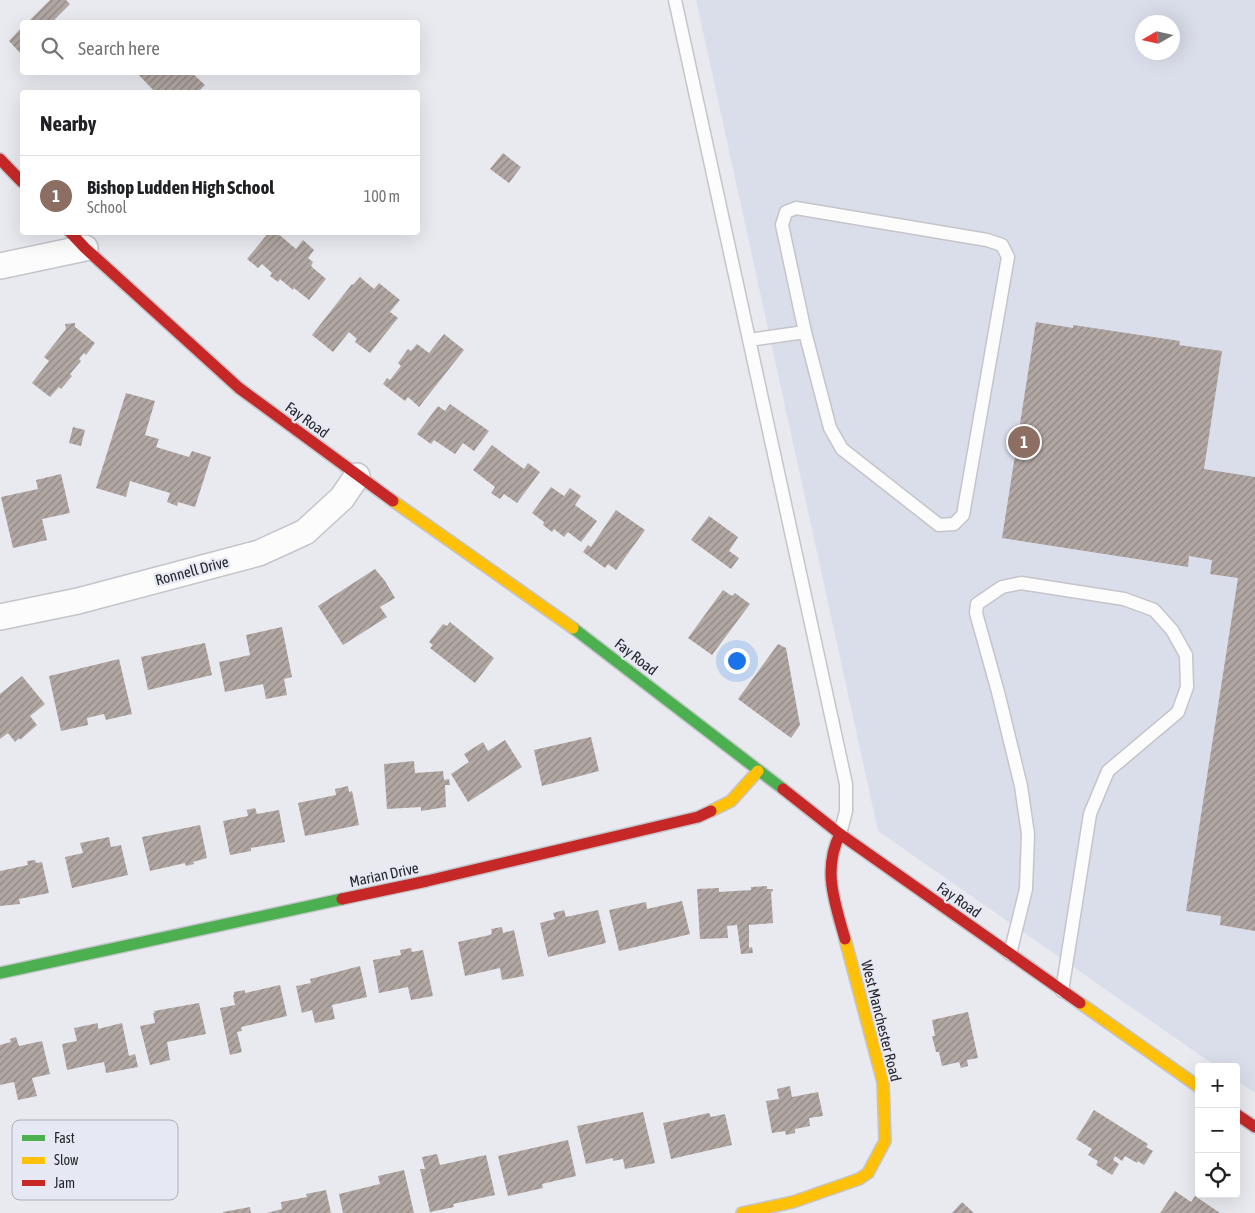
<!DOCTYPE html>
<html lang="en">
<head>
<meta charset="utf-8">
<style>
  :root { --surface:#fff; --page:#f2f2f2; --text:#202124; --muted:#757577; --line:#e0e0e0; --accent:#0f766e }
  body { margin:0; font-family:"Asap Condensed",sans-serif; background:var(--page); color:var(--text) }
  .controls { position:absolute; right:15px; bottom:15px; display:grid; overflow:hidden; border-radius:5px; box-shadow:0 5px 20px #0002 }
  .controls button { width:45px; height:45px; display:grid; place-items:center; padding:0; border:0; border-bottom:1px solid var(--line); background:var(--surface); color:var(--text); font:25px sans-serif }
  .compass { position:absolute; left:1135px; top:15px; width:45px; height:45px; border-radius:50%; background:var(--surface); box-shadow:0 5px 20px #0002; rotate:261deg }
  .you { position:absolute; left:736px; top:660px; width:18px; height:18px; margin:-12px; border:4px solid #fff; border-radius:50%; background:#1a73e8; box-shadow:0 0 0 8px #1a73e833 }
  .badge { display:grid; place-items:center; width:32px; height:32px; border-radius:50%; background:var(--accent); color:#fff; font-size:16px; font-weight:700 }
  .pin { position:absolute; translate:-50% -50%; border:2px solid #fff; box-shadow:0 1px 5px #0006 }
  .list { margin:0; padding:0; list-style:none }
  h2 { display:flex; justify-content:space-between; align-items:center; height:65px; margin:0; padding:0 20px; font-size:21px }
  h2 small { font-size:16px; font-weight:400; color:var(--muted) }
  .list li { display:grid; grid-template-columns:32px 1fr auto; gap:15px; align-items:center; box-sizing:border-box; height:80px; padding:0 20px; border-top:1px solid var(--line) }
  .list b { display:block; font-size:19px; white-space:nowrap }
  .list p { margin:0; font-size:16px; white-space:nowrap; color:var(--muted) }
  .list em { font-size:16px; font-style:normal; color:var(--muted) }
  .icon { flex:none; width:28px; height:28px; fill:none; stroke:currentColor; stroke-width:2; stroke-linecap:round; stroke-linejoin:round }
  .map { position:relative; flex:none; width:1255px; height:1213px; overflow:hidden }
  .search { position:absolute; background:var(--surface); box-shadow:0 5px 20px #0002; left:20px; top:20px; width:400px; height:55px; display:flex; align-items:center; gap:12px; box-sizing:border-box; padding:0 18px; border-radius:5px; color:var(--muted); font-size:19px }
  .panel { position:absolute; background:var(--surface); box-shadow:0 5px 20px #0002; left:20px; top:90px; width:400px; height:145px; border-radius:5px }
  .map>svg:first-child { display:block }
</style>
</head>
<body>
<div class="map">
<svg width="1255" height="1213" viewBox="0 0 1255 1213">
  <defs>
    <pattern id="building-hatch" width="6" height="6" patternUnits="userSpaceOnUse" patternTransform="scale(1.25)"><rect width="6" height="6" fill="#b1a7a3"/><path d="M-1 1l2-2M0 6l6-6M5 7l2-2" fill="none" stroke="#908885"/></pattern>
  </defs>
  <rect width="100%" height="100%" fill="#e9eaf0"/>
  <path fill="#dadeea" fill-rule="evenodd" d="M696 0H1255V1093L1236 1080V1067H1217L878 831ZM1142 22H1172V52H1142Z"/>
  <path fill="url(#building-hatch)" d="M50 0H66L70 4 53 21 54 22H28Z
    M22 27V55L9 41Z
    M136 72H191L205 85 198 92H155Z
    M503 153 521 167 509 183 490 169Z
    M269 232H276L296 249 303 240 314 250 308 258 313 262 311 266 326 279 309 300 294 288 293 290 280 279 278 282 270 276 272 273 262 264 258 268 247 259Z
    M360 277 374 289 379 283 400 300 390 312 398 318 370 353 355 342 357 339 349 332 333 352 312 335 352 284 353 285Z
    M1036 322 1073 328V325L1180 341 1179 345 1222 351 1204 469 1255 477V931L1220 925 1221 916 1186 911 1238 578 1210 574 1212 560 1189 556 1188 567 1002 538Z
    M75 323V327L95 343 86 355 84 353 79 359 81 361 70 374 72 376 61 389 59 387 50 397 32 383 49 361 44 357 66 329 65 324Z
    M444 334 464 350 419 407 408 397 405 401 383 384 387 378 390 380 401 366 398 363 408 349 411 351 417 344 429 353Z
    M126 393 155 401 145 435 159 439 156 447 189 457 192 451 211 457 195 507 178 502 177 506 167 502 170 493 130 481 126 497 96 488Z
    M450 404 489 431 474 451 463 443 455 454 434 440 431 444 417 434 438 406 445 411Z
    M73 427 85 430 81 446 69 443Z
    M492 445 524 469 528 463 540 472 517 503 504 494 500 499 491 493 495 487 473 470Z
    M61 474 70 513 42 519 47 540 13 548 1 497 38 489 36 480Z
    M551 487 564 496 570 488 581 496 575 505 597 521 581 542 568 532 564 537 554 529 552 532 543 525 544 522 532 513Z
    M616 510 645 530 616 570 608 564 605 568 583 552 588 545 591 547Z
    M709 516 738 537 729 551 739 558 731 569 691 540Z
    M375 569 385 581 395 598 380 607 387 617 343 645 318 606Z
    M723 590 732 596 735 593 750 604 712 655 688 638Z
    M450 622 494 658 475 683 430 648 433 645 429 642 443 624 447 626Z
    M282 627 292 677 284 679 287 695 266 699 263 684 225 692 219 662 250 655 246 635Z
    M205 643 212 675 148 690 141 657Z
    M778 644 786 648 800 725 791 738 738 699Z
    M119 659 132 714 106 720 104 714 87 718 88 725 61 731 49 676Z
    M22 676 45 704 30 716 37 725 20 740 19 738 15 742 8 733 0 739V694Z
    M591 737 599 771 542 786 534 750Z
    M505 740 522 767 468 802 451 774 469 762 464 754 483 742 488 751Z
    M414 761 415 773 443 771 444 780 449 779 450 785H445L446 807 421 811V807L387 809 384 764Z
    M348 786 349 792 352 791 359 825 305 836 298 803 336 795 335 789Z
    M255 808 257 814 279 810 285 842 251 848V851L230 855 223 821 248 816 247 810Z
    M200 825 207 858 193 862 194 864 186 866 185 863 150 871 142 837Z
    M109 837 111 847 121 845 128 875 72 888 65 857 83 853 80 843Z
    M35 860 36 863 42 862 49 893 19 899 20 904 0 906V871L28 865 27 861Z
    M767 886V889H773V891L771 892 773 923 749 925V948L752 947 753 953 741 954 737 925 727 926 728 938 700 939 697 889 719 888V892L751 890V887Z
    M682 901 690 934 619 951 609 910 646 902 647 909Z
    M564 910 566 917 598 910 606 943 548 957 540 923 555 919 553 913Z
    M502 927 503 933 514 930 524 976 502 980 500 968 465 976 458 942 490 935 492 933 491 929Z
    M411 948 412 952 423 950 433 996 411 1000 408 987 379 993 373 960 401 955 400 950Z
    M360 966 367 997 332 1005 335 1019 315 1023 312 1010 302 1013 296 986 311 983 310 979Z
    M280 985 287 1016 241 1027 242 1031 237 1032 242 1052 230 1055 220 1008 235 1005 233 995H234V992L245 990V993Z
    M199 1003 206 1034 167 1042 170 1060 150 1065 140 1026 155 1023 153 1013H155L154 1011Z
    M968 1012 978 1058 967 1060 968 1066 961 1068 959 1062 942 1066 939 1052H936L932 1036H935L932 1020Z
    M98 1023V1029L122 1023 129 1056 135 1054 138 1067 106 1073 104 1062 67 1070 62 1044 77 1041 74 1028Z
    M16 1037 19 1046 42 1041 50 1074 32 1078 37 1096 18 1100 14 1082 0 1085V1045L11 1042 10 1039Z
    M790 1086 792 1097 818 1092 823 1116 809 1118 810 1126 795 1129V1133L786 1135 785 1131 772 1133 766 1101 779 1099 777 1089Z
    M1094 1110 1148 1144 1146 1147 1153 1151 1144 1165 1138 1161 1137 1163 1125 1156 1122 1161 1115 1156 1113 1160 1119 1164 1112 1175 1096 1165 1098 1161 1088 1155 1092 1149 1076 1139Z
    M643 1112 655 1163 625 1169 623 1159 613 1161V1158L586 1164 577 1126Z
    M709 1113 711 1117 725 1114 732 1145 671 1159 663 1123Z
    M568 1140 576 1176 542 1184 543 1188 508 1196 498 1156Z
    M437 1154 440 1165 486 1155 495 1195 453 1204 454 1207 430 1212 420 1169H425L422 1157Z
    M404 1170 414 1213H343L339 1194 380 1184 378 1176Z
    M326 1190 331 1213H267L282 1209 281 1202 307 1197 306 1194Z
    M1175 1191 1191 1202 1195 1196 1220 1213H1160Z
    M962 1202 974 1213H952Z
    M250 1207 251 1213H223V1212Z"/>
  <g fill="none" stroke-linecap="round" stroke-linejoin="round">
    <g stroke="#c4c5ca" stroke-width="15">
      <path id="lane" d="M675 0 846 784V811L840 834
        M749 340 805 332 830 428 842 449 939 525 954 524 963 515 1008 257 1002 245 987 240 796 208 786 212 782 225 805 332
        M1010 954 1026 889 1028 834 1021 786 998 692 976 613 977 604 1002 587 1021 583 1124 599 1154 610 1172 630 1186 655 1187 687 1178 712 1108 771 1090 814 1062 991"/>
    </g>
    <g stroke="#c4c5ca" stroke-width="28">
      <path id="street" d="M0 266 85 248
        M0 617 78 601 259 553 305 532 342 498 357 476"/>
    </g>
    <g stroke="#c4c5ca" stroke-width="14">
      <path id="fast" d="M573 628 783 789
        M0 973 342 899"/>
    </g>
    <g stroke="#c4c5ca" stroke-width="14">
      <path id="slow" d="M393 501 573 628
        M711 811 731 801 758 771
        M1080 1003 1199 1087
        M742 1213 793 1202 859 1179 868 1173 885 1141 883 1082 845 939"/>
    </g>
    <g stroke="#c4c5ca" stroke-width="14">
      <path id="jam" d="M0 159 22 182
        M70 232 85 248 239 388 393 501
        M783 789 840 834 1080 1003
        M840 834C822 870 835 903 845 939
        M342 899 427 881 698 817 711 811
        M1236 1114 1255 1127"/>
    </g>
    <use href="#lane" stroke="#fcfcfd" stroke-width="12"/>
    <use href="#street" stroke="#fcfcfd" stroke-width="25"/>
    <use href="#fast" stroke="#4caf50" stroke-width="11"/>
    <use href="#slow" stroke="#ffc107" stroke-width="11"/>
    <use href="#jam" stroke="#c62828" stroke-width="11"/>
  </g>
  <g text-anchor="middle" stroke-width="4.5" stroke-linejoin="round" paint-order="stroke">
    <g font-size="15" fill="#26272b" stroke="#e6e9f3">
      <text transform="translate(307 420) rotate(36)" y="5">Fay Road</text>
      <text transform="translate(192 571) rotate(-15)" y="5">Ronnell Drive</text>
      <text transform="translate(636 657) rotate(38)" y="5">Fay Road</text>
      <text transform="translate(384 875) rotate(-12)" y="5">Marian Drive</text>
      <text transform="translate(959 900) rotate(35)" y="5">Fay Road</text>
      <text transform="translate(881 1021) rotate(76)" y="5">West Manchester Road</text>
    </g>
  </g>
  <rect x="12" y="1120" width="166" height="80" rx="8" fill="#e6e9f3" stroke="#acafb7" stroke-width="1"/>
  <rect x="22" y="1135" width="23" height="6" fill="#4caf50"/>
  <rect x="22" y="1157" width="23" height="7" fill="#ffc107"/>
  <rect x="22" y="1180" width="23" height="6" fill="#c62828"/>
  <g font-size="14" fill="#26272b">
    <text x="54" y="1143">Fast</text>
    <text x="54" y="1165">Slow</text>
    <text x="54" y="1188">Jam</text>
  </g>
</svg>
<div class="controls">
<button>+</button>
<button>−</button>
<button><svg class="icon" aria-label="locate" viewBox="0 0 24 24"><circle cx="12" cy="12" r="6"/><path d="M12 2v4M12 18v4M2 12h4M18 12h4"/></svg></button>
</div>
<svg class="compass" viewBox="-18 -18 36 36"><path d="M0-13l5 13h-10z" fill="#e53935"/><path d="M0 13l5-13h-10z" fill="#757577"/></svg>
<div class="you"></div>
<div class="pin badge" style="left:1024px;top:442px;background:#8d6e63">1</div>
<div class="search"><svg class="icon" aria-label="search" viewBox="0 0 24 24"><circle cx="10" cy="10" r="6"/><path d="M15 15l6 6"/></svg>Search here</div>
<section class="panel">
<h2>Nearby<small></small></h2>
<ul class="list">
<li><span class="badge" style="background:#8d6e63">1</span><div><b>Bishop Ludden High School</b><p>School</p></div><em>100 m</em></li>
</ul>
</section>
</div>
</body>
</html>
